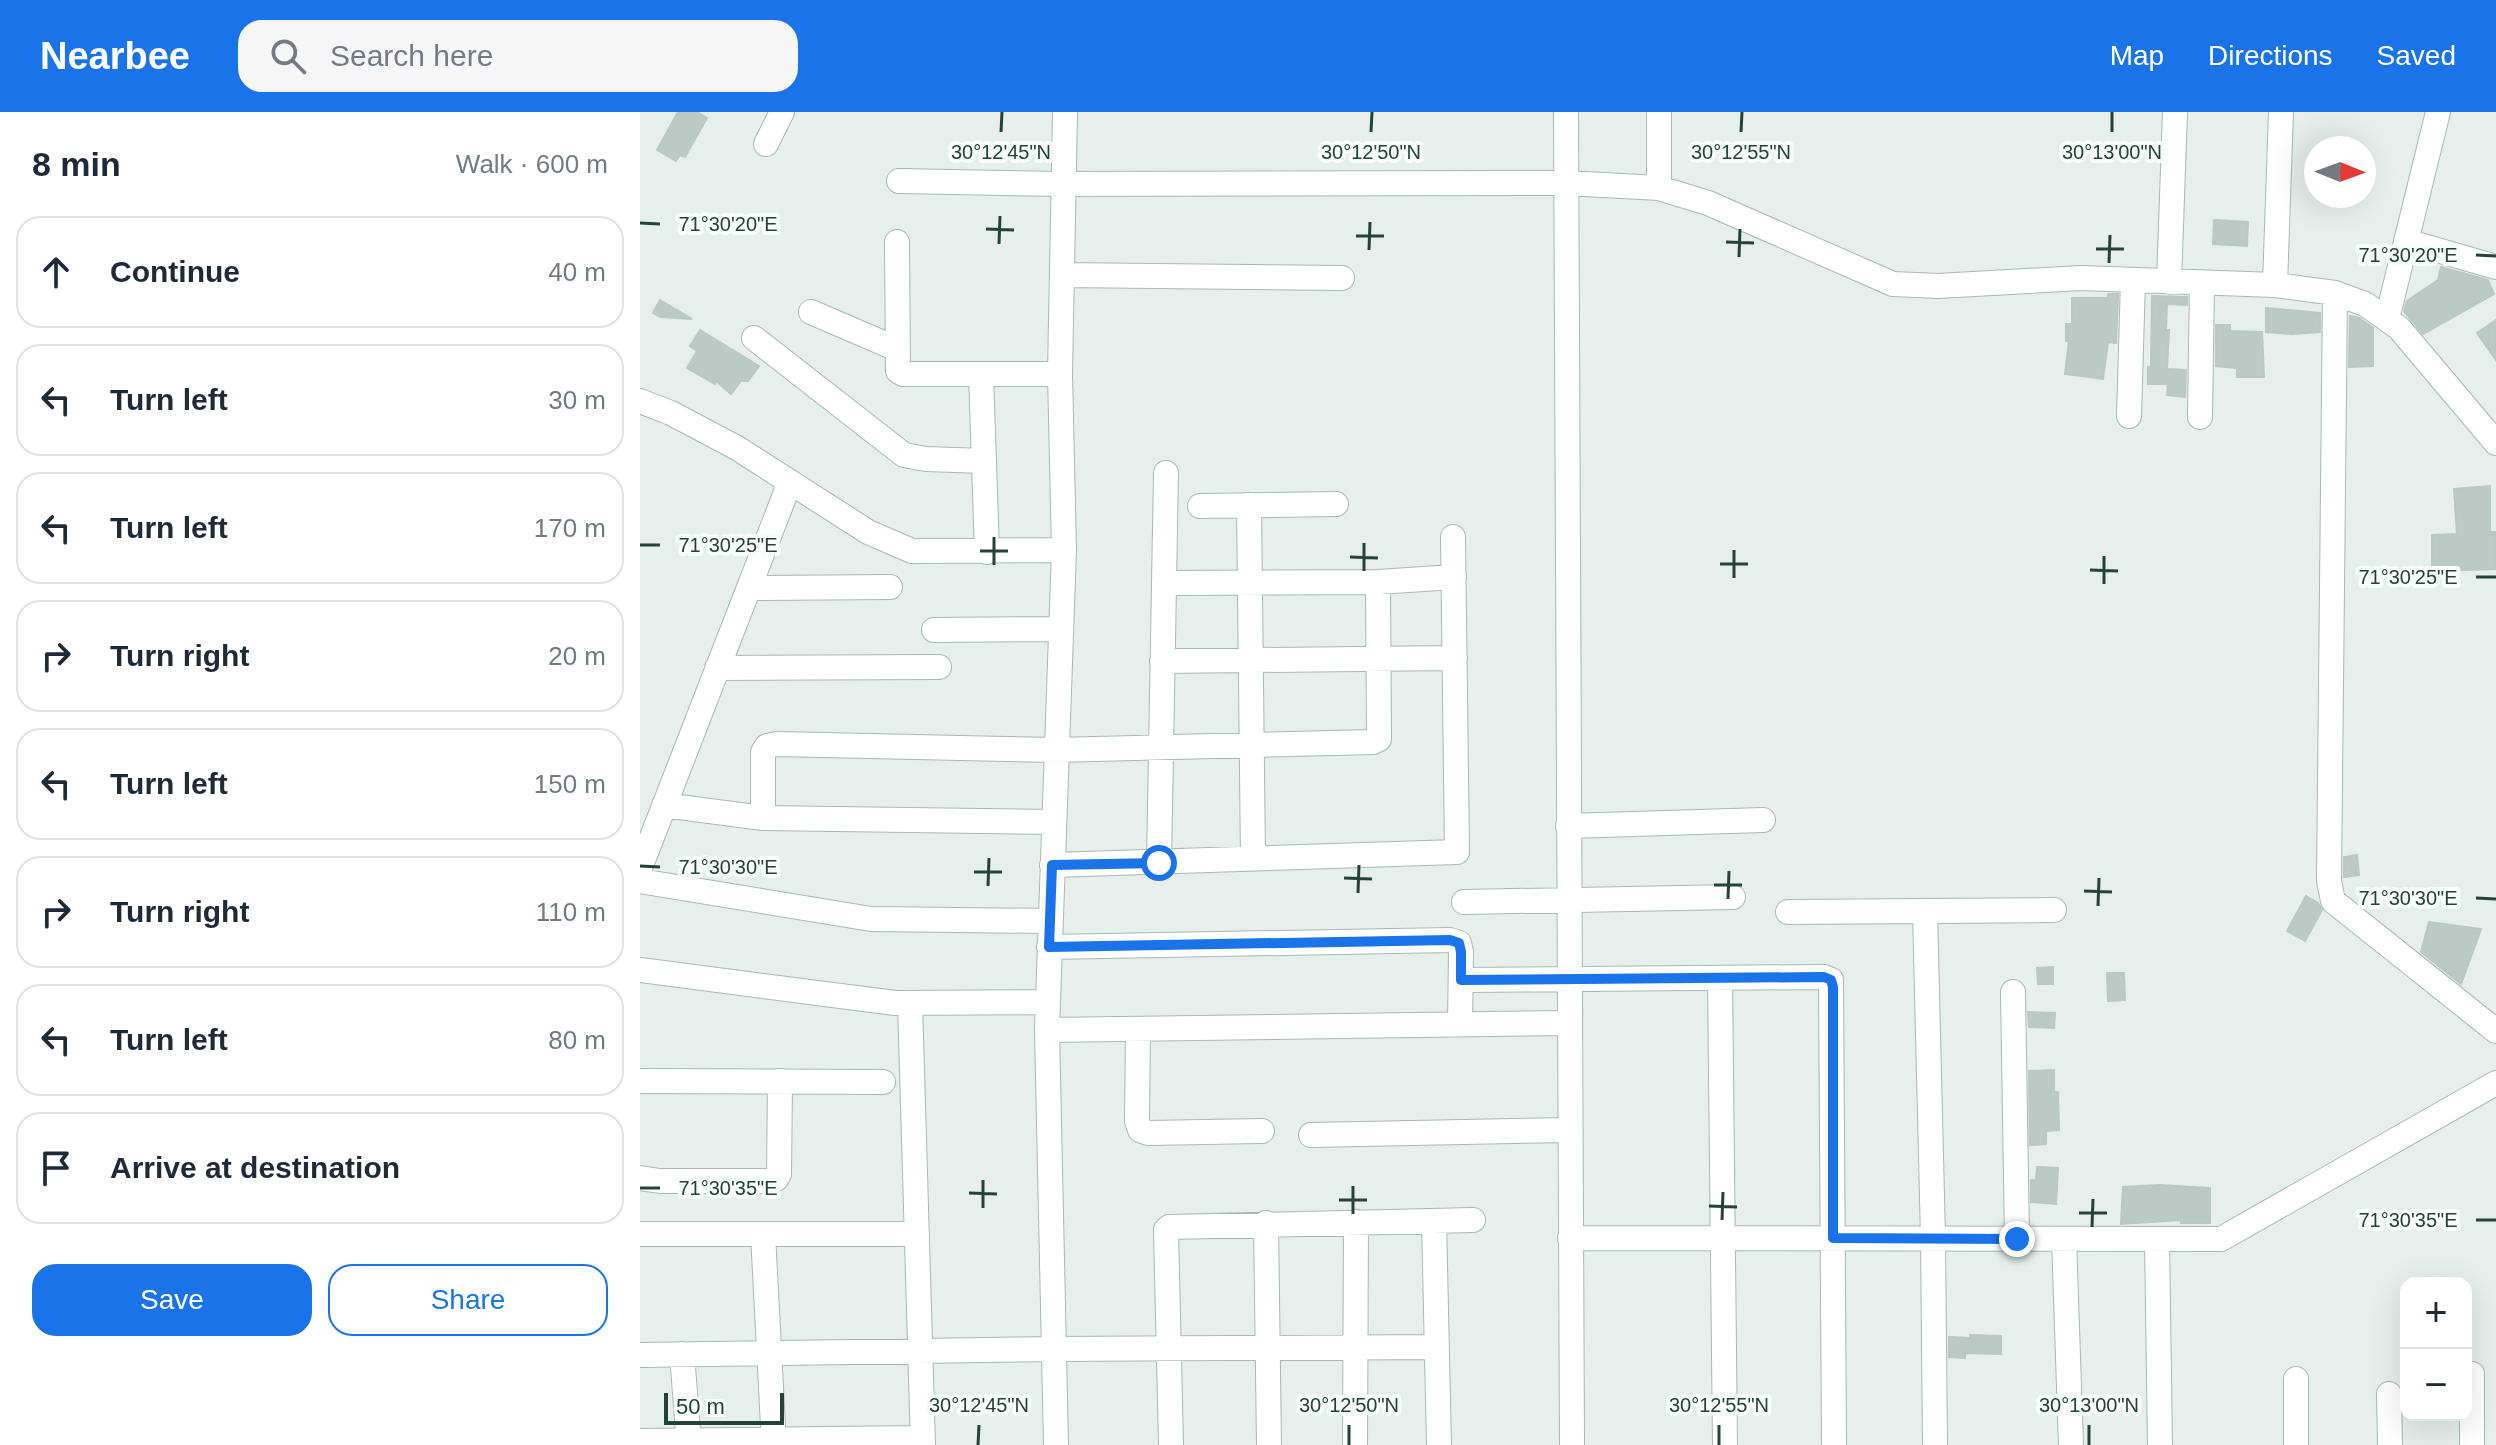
<!DOCTYPE html>
<html lang="en">
<head>
<meta charset="utf-8">
<style>
  :root { --surface:#fff; --page:#f6f6f7; --text:#1f2937; --muted:#747a83; --line:#e0e1e3; --accent:#1a73e8 }
  body { margin:0; font-family:Helvetica,sans-serif; background:var(--page); color:var(--text) }
  .controls { position:absolute; right:24px; bottom:24px; display:grid; overflow:hidden; border-radius:16px; box-shadow:0 8px 32px #0002 }
  .controls button { width:72px; height:72px; display:grid; place-items:center; padding:0; border:0; border-bottom:2px solid var(--line); background:var(--surface); color:var(--text); font:40px sans-serif }
  .compass { position:absolute; left:1664px; top:24px; width:72px; height:72px; border-radius:50%; background:var(--surface); box-shadow:0 8px 32px #0002; rotate:91deg }
  .scale { position:absolute; left:24px; bottom:20px; width:120px; box-sizing:border-box; padding-left:8px; border:4px solid #24423a; border-top:0; font-size:22px; line-height:28px; white-space:nowrap; color:#24423a; -webkit-text-stroke:6px #f7fbf9; paint-order:stroke }
  .stop { position:absolute; width:24px; height:24px; margin:-18px; border:6px solid #1a73e8; border-radius:50%; background:#fff }
  .stop.end { background:#1a73e8; border-color:#fff; box-shadow:0 2px 8px #0008 }
  .list { margin:0; padding:0; list-style:none }
  h2 { display:flex; justify-content:space-between; align-items:center; height:104px; margin:0; padding:0 32px; font-size:34px }
  h2 small { font-size:26px; font-weight:400; color:var(--muted) }
  .list li { display:grid; grid-template-columns:52px 1fr auto; gap:24px; align-items:center; box-sizing:border-box; height:112px; margin:0 16px 16px; padding:0 16px; border:2px solid var(--line); border-radius:24px }
  .list b { display:block; font-size:30px; white-space:nowrap }
  .list em { font-size:26px; font-style:normal; color:var(--muted) }
  .actions { display:flex; gap:16px; padding:24px 32px }
  .actions a { flex:1; padding:18px 0; border:2px solid var(--accent); border-radius:24px; text-align:center; font-size:28px; color:var(--accent) }
  .actions .main { background:var(--accent); color:#fff }
  .icon { flex:none; width:44px; height:44px; fill:none; stroke:currentColor; stroke-width:2; stroke-linecap:round; stroke-linejoin:round }
  .map { position:relative; flex:none; width:1856px; height:1333px; overflow:hidden }
  header { display:flex; align-items:center; gap:48px; box-sizing:border-box; height:112px; padding:0 40px; background:var(--accent); color:#fff }
  header strong { font-size:38px }
  nav { display:flex; gap:44px; margin-inline-start:auto; font-size:28px }
  .search { width:560px; height:72px; background:var(--page); display:flex; align-items:center; gap:20px; box-sizing:border-box; padding:0 28px; border-radius:24px; color:var(--muted); font-size:30px }
  main { display:flex }
  aside { flex:1; background:var(--surface) }
  .map>svg:first-child { display:block }
</style>
</head>
<body>
<header>
<strong>Nearbee</strong>
<div class="search"><svg class="icon" aria-label="search" viewBox="0 0 24 24"><circle cx="10" cy="10" r="6"/><path d="M15 15l6 6"/></svg>Search here</div>
<nav><a>Map</a><a>Directions</a><a>Saved</a></nav>
</header>
<main>
<aside>
<h2>8 min<small>Walk · 600 m</small></h2>
<ul class="list">
<li><svg class="icon" aria-label="ahead" viewBox="0 0 24 24"><path d="M12 20V5M6 11l6-6 6 6"/></svg><div><b>Continue</b></div><em>40 m</em></li>
<li><svg class="icon" aria-label="left" viewBox="0 0 24 24"><path d="M17 20v-9H6M10 6l-5 5 5 5"/></svg><div><b>Turn left</b></div><em>30 m</em></li>
<li><svg class="icon" aria-label="left" viewBox="0 0 24 24"><path d="M17 20v-9H6M10 6l-5 5 5 5"/></svg><div><b>Turn left</b></div><em>170 m</em></li>
<li><svg class="icon" aria-label="right" viewBox="0 0 24 24"><path d="M7 20v-9h11M14 6l5 5-5 5"/></svg><div><b>Turn right</b></div><em>20 m</em></li>
<li><svg class="icon" aria-label="left" viewBox="0 0 24 24"><path d="M17 20v-9H6M10 6l-5 5 5 5"/></svg><div><b>Turn left</b></div><em>150 m</em></li>
<li><svg class="icon" aria-label="right" viewBox="0 0 24 24"><path d="M7 20v-9h11M14 6l5 5-5 5"/></svg><div><b>Turn right</b></div><em>110 m</em></li>
<li><svg class="icon" aria-label="left" viewBox="0 0 24 24"><path d="M17 20v-9H6M10 6l-5 5 5 5"/></svg><div><b>Turn left</b></div><em>80 m</em></li>
<li><svg class="icon" aria-label="arrive" viewBox="0 0 24 24"><path d="M6 21V4h12l-3 4 3 4H6"/></svg><div><b>Arrive at destination</b></div></li>
</ul>
<div class="actions"><a class="main">Save</a><a>Share</a></div>
</aside>
<div class="map">
<svg width="1856" height="1333" viewBox="0 0 1856 1333">
  <rect width="100%" height="100%" fill="#e6efeb"/>
  <path fill="#bbcac4" stroke="#b8c9c2" stroke-width="2" d="M38 0H57L67 6 45 45 40 43 36 49 17 38Z
    M1574 108 1608 110 1607 134 1573 132Z
    M1801 155 1848 168 1854 182 1783 222 1764 199 1767 189 1798 168Z
    M1468 182H1478L1476 231 1468 230 1463 267 1425 262 1429 229H1426V212H1432V186H1468Z
    M1512 184 1547 185V193L1527 192 1526 218H1529L1527 257 1546 258 1545 285 1527 283 1528 272H1508V255H1511Z
    M20 188 52 207 21 205 13 201Z
    M1626 196 1680 201V220L1652 222 1626 220Z
    M1710 204 1719 206 1733 216V254L1709 255Z
    M1856 208V248L1837 221Z
    M1576 213H1590V219L1622 220 1624 265H1597V256L1576 254Z
    M60 218 119 254 108 269H101L91 282 76 269 75 272 47 256 57 239 50 234Z
    M1850 374V420H1855V457L1792 459V423L1817 422 1814 377Z
    M1717 743 1719 763 1704 765V745Z
    M1666 784 1678 791 1682 798 1665 829 1647 819Z
    M1789 810 1841 817 1821 872 1781 840Z
    M1413 855V872H1398L1397 856Z
    M1467 861H1484L1485 888 1468 889Z
    M1388 900 1415 901 1414 916 1389 915Z
    M1414 958V980H1418L1419 1018 1406 1019V1032L1390 1033 1389 959Z
    M1397 1055 1418 1056 1416 1092 1391 1090V1068H1396Z
    M1519 1073 1570 1076V1111H1541V1108L1481 1112 1483 1075Z
    M1330 1223 1361 1224V1242L1325 1241V1246L1309 1245V1225L1330 1226Z"/>
  <g fill="none" stroke-linecap="round" stroke-linejoin="round">
    <g stroke="#a8b8b2" stroke-width="26">
      <path id="minor" d="M926 0 932 1333
        M126 32 142 0
        M259 69 423 72 926 71 1019 76 1068 91 1253 172 1298 174 1441 166 1635 173 1695 181 1725 192 1759 216 1856 331
        M1019 76V0
        M1766 129 1856 155
        M257 130 258 259 263 262H420
        M422 163 702 166
        M1529 170 1535 0
        M1635 173 1641 0
        M1695 181 1689 769 1693 789 1856 919
        M171 200 257 237
        M1747 207 1798 0
        M114 226 264 343 286 347 344 349
        M341 262 347 440
        M0 289 31 301 97 336 228 420 272 439 424 438
        M1489 304 1493 168
        M1560 305 1562 171
        M609 393 613 746
        M560 394 696 392
        M524 471 738 470 814 465
        M109 476 250 475
        M294 518 421 517
        M522 549 815 546
        M77 556 299 555
        M24 693 123 706 414 710
        M123 706V640L127 634 137 632 416 638 733 630 739 627 738 470
        M928 714 1123 708
        M519 751 526 361
        M412 753 817 740 813 425
        M0 756 150 370
        M0 769 231 807 410 809
        M824 790 1093 785
        M1285 799 1293 1126 1295 1333
        M1148 800 1414 798
        M409 835 810 828 819 831 821 840 820 912
        M0 858 255 891 407 890
        M1080 867 1085 1333
        M821 868 1184 865 1191 868 1194 1333
        M1373 880 1377 1127
        M270 891 283 1333
        M498 917 497 1009 500 1018 508 1021 622 1019
        M407 918 929 911
        M0 969 243 970
        M671 1023 929 1018
        M0 1066 20 1069H130L136 1067 139 1062 140 969
        M794 1109 799 1333
        M626 1111 629 1333
        M0 1122H277
        M123 1122 134 1333
        M930 1126 1581 1127 1856 971
        M1424 1127 1431 1333
        M1517 1127 1520 1333
        M42 1242 49 1333
        M0 1243 416 1237 797 1235
        M1832 1262V1333
        M1656 1267V1333
        M1749 1282 1750 1333
        M0 1329 282 1326
        M416 1333 407 918 424 438 420 262 425 0
        M531 1333 526 1118 529 1115 833 1108
        M715 1333 716 1110"/>
    </g>
    <use href="#minor" stroke="#fff" stroke-width="24"/>
  </g>
  <g fill="none" stroke-linecap="round" stroke-linejoin="round">
    <path stroke="#1a73e8" stroke-width="10" d="M519 751 412 753 409 835 810 828 819 831 821 840V868L1184 865 1191 868 1193 875V1126L1377 1127"/>
  </g>
  <path fill="none" stroke="#24423a" stroke-width="3" d="M361 20 362 0M731 20 732 0M1101 20 1102 0M1472 20V0M0 111 20 112M346 117 374 118M716 124H744M1086 130 1114 131M359 132 360 104M1456 137H1484M729 138 730 110M1836 143 1856 144M1099 145 1100 117M1469 151 1470 123M0 433H20M340 439H368M710 445 738 446M1080 452H1108M354 453V425M1450 458 1478 459M724 459V431M1836 465H1856M1094 466V438M1464 472V444M0 754 20 755M334 760H362M704 766 732 767M1074 773H1102M348 774 349 746M1444 779 1472 780M718 781 719 753M1836 786 1856 787M1088 787 1089 759M1458 794 1459 766M0 1076H20M329 1081 357 1082M699 1088H727M1069 1094 1097 1095M343 1096V1068M1439 1101H1467M713 1102V1074M1082 1108 1083 1080M1836 1108H1856M1452 1115 1453 1087M338 1333 339 1313M709 1333V1313M1079 1333V1313M1449 1333V1313"/>
  <g font-size="20" text-anchor="middle" fill="#24423a" stroke="#f7fbf9" stroke-width="8" stroke-linejoin="round" paint-order="stroke">
    <text x="361" y="47">30°12'45"N</text>
    <text x="731" y="47">30°12'50"N</text>
    <text x="1101" y="47">30°12'55"N</text>
    <text x="1472" y="47">30°13'00"N</text>
    <text x="88" y="119">71°30'20"E</text>
    <text x="1768" y="150">71°30'20"E</text>
    <text x="88" y="440">71°30'25"E</text>
    <text x="1768" y="472">71°30'25"E</text>
    <text x="88" y="762">71°30'30"E</text>
    <text x="1768" y="793">71°30'30"E</text>
    <text x="88" y="1083">71°30'35"E</text>
    <text x="1768" y="1115">71°30'35"E</text>
    <text x="339" y="1300">30°12'45"N</text>
    <text x="709" y="1300">30°12'50"N</text>
    <text x="1079" y="1300">30°12'55"N</text>
    <text x="1449" y="1300">30°13'00"N</text>
  </g>
</svg>
<div class="controls">
<button>+</button>
<button>−</button>
</div>
<svg class="compass" viewBox="-18 -18 36 36"><path d="M0-13l5 13h-10z" fill="#e53935"/><path d="M0 13l5-13h-10z" fill="#747a83"/></svg>
<div class="scale">50 m</div>
<div class="stop" style="left:519px;top:751px"></div>
<div class="stop end" style="left:1377px;top:1127px"></div>
</div>
</main>
</body>
</html>
